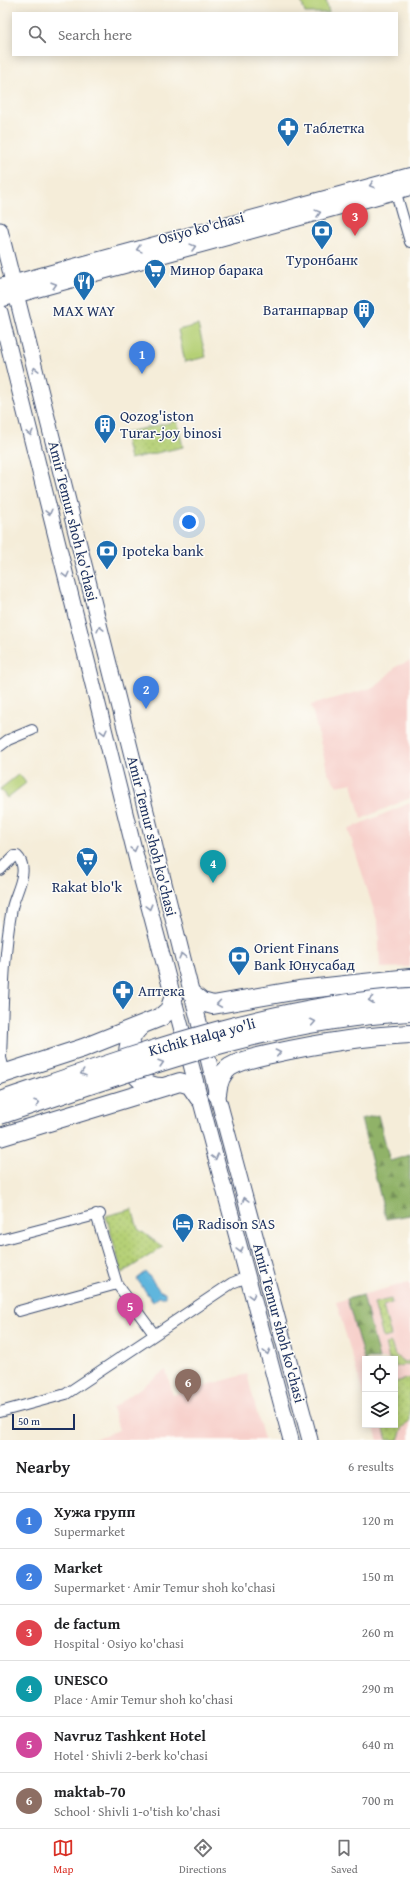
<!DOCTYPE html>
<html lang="en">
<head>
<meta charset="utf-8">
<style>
  :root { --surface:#fff; --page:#f6f6f6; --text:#202124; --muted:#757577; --line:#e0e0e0; --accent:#d93025 }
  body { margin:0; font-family:"Gentium Book Plus",serif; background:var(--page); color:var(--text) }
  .controls { position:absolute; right:12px; bottom:12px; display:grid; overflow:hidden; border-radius:0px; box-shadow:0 2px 10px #0003 }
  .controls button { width:36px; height:36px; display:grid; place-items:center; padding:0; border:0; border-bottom:1px solid var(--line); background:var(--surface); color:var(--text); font:20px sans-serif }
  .scale { position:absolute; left:12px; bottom:10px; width:63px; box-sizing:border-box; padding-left:4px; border:2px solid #1b2f5e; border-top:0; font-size:11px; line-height:14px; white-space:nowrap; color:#1b2f5e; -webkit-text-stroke:3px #fdfcf7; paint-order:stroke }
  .you { position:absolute; left:189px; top:522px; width:14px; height:14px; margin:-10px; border:3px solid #fff; border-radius:50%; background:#1a73e8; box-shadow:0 0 0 6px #1a73e833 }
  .badge { display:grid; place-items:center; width:26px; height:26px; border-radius:50%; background:var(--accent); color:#fff; font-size:13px; font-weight:700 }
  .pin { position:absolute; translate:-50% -33px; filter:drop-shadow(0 1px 2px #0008) }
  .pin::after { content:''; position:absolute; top:21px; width:14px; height:12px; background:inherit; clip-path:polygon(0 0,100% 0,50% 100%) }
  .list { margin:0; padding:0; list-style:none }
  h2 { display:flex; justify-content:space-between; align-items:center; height:52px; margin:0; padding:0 16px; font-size:17px }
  h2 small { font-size:13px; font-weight:400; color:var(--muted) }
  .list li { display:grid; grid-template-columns:26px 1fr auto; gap:12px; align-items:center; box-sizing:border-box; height:56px; padding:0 16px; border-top:1px solid var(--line) }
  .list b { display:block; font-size:15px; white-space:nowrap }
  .list p { margin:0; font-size:13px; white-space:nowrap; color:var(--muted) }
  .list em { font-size:13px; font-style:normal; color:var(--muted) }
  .icon { flex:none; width:22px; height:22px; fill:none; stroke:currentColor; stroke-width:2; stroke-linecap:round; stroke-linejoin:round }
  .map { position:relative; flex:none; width:410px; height:1440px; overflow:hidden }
  .search { position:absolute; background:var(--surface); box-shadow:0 2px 10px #0003; left:12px; right:12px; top:12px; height:44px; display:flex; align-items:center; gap:10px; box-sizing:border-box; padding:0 14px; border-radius:0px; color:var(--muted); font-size:15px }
  .sheet { height:388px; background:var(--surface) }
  nav { display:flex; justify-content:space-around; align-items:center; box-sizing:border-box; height:56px; border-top:1px solid var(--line); background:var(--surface); font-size:11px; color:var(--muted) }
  nav a { display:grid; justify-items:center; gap:2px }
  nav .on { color:var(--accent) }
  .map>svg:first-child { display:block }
</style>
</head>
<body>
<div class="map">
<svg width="410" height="1440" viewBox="0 0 410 1440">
  <defs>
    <pattern id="grass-dots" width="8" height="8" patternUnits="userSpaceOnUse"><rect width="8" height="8" fill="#b5d076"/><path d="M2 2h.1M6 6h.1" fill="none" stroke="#9bb368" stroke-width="1.8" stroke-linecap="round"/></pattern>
    <pattern id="forest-firs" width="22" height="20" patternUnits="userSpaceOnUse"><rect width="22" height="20" fill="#90b267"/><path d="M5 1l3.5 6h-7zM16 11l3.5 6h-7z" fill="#759158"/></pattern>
  </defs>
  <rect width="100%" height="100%" fill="#fdfcf7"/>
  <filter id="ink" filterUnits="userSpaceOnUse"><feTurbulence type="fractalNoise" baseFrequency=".025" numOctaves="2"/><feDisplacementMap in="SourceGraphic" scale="8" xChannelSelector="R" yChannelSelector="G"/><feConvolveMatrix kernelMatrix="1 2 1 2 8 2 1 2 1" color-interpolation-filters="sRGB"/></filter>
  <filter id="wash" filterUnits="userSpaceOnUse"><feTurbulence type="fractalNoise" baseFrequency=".012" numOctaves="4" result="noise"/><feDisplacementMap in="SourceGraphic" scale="16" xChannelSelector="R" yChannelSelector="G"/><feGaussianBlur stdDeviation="0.9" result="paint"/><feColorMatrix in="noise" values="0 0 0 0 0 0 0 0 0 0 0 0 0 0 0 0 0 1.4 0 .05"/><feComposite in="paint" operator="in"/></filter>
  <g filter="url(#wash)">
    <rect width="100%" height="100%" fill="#f5edd9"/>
    <path fill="#f7d0cb" d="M410 661V798L361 819 352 783 337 786 328 773 311 705 375 687 397 666Z
      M410 803V967L380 968 378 923 348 829Z
      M410 1282V1440H378L373 1425H395V1359H365V1399L336 1302Z
      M166 1370 173 1395 247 1374 264 1440H91L119 1430 112 1408Z"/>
    <path fill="url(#grass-dots)" stroke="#68806a" d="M177 421 183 447 130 459 124 433Z
      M132 1209 138 1229 163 1247 122 1273 106 1216Z
      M391 1299 392 1303 383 1306 391 1336 383 1338 374 1303Z
      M391 1343 395 1355 404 1362 410 1361V1364L395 1367V1359H389L385 1344Z
      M410 1378V1420L402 1429 398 1440H387L383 1425H395V1382Z"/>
    <path fill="url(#forest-firs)" stroke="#567062" d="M378 1115 390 1161 410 1155V1215L386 1219 361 1119Z
      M363 1295 379 1359H365V1363L347 1299Z"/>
    <path fill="#b5d076" stroke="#68806a" d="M301 0H326L329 13H305Z
      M198 325 206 357 185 362 178 330Z
      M19 774 26 783 7 798 0 789Z"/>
    <path fill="#60b6dd" stroke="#3e729e" d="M146 1272 160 1291 165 1292V1297H159L153 1302 137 1279Z"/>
  </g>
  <g filter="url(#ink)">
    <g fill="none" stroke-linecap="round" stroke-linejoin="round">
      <g stroke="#3c4c70" stroke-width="12">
        <path id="street" d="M394 186 410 242
          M0 746 8 740 32 730
          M0 870 14 856H17C31 869 15 893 12 908 3 957 3 1008 1 1058L5 1073
          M96 1214 117 1284 154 1334
          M0 1240 100 1214
          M19 1311 117 1284
          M0 1412 66 1394 232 1283 247 1277"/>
      </g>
      <g stroke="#3c4c70" stroke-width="16">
        <path id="secondary" d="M0 286 410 175
          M0 300 410 188"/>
      </g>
      <g stroke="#3c4c70" stroke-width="17">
        <path id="primary" d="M0 230 217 1094 310 1440
          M0 312 139 869 291 1440"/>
      </g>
      <g stroke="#3c4c70" stroke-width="20">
        <path id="highway" d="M192 994 202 1002 213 1005 299 990 410 978
          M142 1025C116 1045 129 1087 162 1087
          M0 1075 83 1048 161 1017 169 1010 173 999
          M217 1094C218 1083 221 1073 230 1067 241 1060 258 1057 271 1054 316 1044 364 1036 410 1034
          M0 1137 180 1082 190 1085 199 1098"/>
      </g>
      <use href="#street" stroke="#fff" stroke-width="10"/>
      <use href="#secondary" stroke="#fff" stroke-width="14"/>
      <use href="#primary" stroke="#fff" stroke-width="15"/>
      <use href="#highway" stroke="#fff" stroke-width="18"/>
      <g stroke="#3c4c70" stroke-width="20" stroke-linecap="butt">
        <path id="highway-bridge" d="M0 1101C133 1056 268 1005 410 997
          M0 1115C134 1071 268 1019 410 1012"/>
      </g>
      <use href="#highway-bridge" stroke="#fff" stroke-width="18"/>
    </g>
    <defs><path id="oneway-chevron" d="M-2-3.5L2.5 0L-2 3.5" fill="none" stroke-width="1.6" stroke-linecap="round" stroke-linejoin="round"/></defs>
    <g stroke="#8d97ae">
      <use href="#oneway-chevron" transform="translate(372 185) rotate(165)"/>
      <use href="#oneway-chevron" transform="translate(318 213) rotate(-15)"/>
      <use href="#oneway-chevron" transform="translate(193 247) rotate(-15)"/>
      <use href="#oneway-chevron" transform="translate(139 249) rotate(165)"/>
      <use href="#oneway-chevron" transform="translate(54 285) rotate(-16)"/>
      <use href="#oneway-chevron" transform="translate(35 370) rotate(-104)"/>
      <use href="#oneway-chevron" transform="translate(30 433) rotate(76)"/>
      <use href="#oneway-chevron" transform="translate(49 512) rotate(76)"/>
      <use href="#oneway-chevron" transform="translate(66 575) rotate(76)"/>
      <use href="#oneway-chevron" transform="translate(100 629) rotate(-104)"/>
      <use href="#oneway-chevron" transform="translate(104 732) rotate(76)"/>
      <use href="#oneway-chevron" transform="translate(134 849) rotate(76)"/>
      <use href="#oneway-chevron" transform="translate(149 907) rotate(75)"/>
      <use href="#oneway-chevron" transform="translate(182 956) rotate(-104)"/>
      <use href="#oneway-chevron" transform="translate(371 1000) rotate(174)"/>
      <use href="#oneway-chevron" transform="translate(219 1004) rotate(172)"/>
      <use href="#oneway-chevron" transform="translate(313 1022) rotate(-11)"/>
      <use href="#oneway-chevron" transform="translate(278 1053) rotate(-12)"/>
      <use href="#oneway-chevron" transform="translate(161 1063) rotate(-17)"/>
      <use href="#oneway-chevron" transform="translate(83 1073) rotate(161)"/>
      <use href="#oneway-chevron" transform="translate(37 1103) rotate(-18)"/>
      <use href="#oneway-chevron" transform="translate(215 1157) rotate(75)"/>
      <use href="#oneway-chevron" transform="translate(245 1200) rotate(-105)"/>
      <use href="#oneway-chevron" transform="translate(240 1250) rotate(75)"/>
      <use href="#oneway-chevron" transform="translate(252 1296) rotate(75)"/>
      <use href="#oneway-chevron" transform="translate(267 1352) rotate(75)"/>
    </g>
  </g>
  <defs>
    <g id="pharmacy-pin" transform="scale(1.15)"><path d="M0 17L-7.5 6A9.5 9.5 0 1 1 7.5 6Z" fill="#1f6fb2" stroke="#fdfcf7"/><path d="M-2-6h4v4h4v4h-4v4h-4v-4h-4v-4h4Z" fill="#fff"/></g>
    <g id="bank-pin" transform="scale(1.15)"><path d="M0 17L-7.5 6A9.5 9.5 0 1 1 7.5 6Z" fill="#1f6fb2" stroke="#fdfcf7"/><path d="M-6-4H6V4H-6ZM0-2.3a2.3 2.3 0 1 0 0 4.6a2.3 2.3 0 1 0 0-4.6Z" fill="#fff"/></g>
    <g id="supermarket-pin" transform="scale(1.15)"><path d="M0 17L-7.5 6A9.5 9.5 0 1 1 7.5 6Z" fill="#1f6fb2" stroke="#fdfcf7"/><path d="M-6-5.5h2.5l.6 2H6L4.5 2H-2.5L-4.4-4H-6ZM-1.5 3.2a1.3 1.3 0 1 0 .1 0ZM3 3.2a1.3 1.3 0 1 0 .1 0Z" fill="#fff"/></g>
    <g id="restaurant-pin" transform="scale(1.15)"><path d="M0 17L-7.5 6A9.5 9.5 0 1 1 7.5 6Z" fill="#1f6fb2" stroke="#fdfcf7"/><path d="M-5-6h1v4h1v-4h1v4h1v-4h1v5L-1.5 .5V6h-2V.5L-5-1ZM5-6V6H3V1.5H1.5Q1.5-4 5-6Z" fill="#fff"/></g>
    <g id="building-pin" transform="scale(1.15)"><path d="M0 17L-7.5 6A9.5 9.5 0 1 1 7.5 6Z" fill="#1f6fb2" stroke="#fdfcf7"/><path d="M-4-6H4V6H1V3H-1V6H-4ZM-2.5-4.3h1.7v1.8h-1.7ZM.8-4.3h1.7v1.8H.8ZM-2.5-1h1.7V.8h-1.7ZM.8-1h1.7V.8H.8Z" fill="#fff"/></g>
    <g id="hotel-pin" transform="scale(1.15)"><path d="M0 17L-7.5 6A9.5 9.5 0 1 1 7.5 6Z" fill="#1f6fb2" stroke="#fdfcf7"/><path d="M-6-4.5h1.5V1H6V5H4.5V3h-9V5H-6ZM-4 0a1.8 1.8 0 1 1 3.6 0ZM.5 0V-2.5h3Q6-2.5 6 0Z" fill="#fff"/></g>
  </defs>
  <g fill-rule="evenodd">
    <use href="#pharmacy-pin" x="288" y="128"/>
    <use href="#bank-pin" x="322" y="231"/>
    <use href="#supermarket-pin" x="155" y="270"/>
    <use href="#restaurant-pin" x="84" y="282"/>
    <use href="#building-pin" x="364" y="310"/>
    <use href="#building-pin" x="105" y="425"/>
    <use href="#bank-pin" x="107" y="551"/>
    <use href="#supermarket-pin" x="87" y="858"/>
    <use href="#bank-pin" x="239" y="957"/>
    <use href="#pharmacy-pin" x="123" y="991"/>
    <use href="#hotel-pin" x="183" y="1224"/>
  </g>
  <g text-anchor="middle" stroke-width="3" stroke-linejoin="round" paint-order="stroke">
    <g font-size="15" fill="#1b2f5e" stroke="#fdfcf7" text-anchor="start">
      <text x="304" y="133">Таблетка</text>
      <text x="322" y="265" text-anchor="middle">Туронбанк</text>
      <text x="170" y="275">Минор барака</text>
      <text x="348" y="315" text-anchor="end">Ватанпарвар</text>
      <text x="84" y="316" text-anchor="middle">MAX WAY</text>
      <text x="120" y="421">Qozog'iston<tspan x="120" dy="17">Turar-joy binosi</tspan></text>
      <text x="122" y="556">Ipoteka bank</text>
      <text x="87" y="892" text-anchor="middle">Rakat blo'k</text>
      <text x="254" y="953">Orient Finans<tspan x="254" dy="17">Bank Юнусабад</tspan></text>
      <text x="138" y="996">Аптека</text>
      <text x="198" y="1229">Radison SAS</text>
    </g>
    <g font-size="15" fill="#1b2f5e" stroke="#fdfcf7">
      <text transform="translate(201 228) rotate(-15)" y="5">Osiyo ko'chasi</text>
      <text transform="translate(73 521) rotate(76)" y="5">Amir Temur shoh ko'chasi</text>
      <text transform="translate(152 836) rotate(76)" y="5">Amir Temur shoh ko'chasi</text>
      <text transform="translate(202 1037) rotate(-15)" y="5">Kichik Halqa yo'li</text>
      <text transform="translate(279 1323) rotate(75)" y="5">Amir Temur shoh ko'chasi</text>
    </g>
  </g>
</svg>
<div class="controls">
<button><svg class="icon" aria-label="locate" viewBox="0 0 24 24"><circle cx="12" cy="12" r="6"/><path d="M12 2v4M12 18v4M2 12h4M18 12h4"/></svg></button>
<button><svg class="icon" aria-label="layers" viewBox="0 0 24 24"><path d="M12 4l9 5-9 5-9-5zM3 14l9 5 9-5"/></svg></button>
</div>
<div class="scale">50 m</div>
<div class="you"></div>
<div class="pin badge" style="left:142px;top:374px;background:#3f7fe0">1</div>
<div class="pin badge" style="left:146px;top:709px;background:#3f7fe0">2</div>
<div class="pin badge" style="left:355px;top:236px;background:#e0444e">3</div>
<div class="pin badge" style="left:213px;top:883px;background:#0f9aa8">4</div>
<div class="pin badge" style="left:130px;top:1326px;background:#d1479c">5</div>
<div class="pin badge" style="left:188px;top:1402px;background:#8d6e63">6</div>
<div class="search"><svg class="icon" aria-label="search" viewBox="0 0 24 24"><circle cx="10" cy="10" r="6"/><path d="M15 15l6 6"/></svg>Search here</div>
</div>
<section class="sheet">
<h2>Nearby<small>6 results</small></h2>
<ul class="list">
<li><span class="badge" style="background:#3f7fe0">1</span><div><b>Хужа групп</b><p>Supermarket</p></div><em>120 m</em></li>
<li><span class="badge" style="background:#3f7fe0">2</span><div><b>Market</b><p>Supermarket · Amir Temur shoh ko'chasi</p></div><em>150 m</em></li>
<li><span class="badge" style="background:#e0444e">3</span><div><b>de factum</b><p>Hospital · Osiyo ko'chasi</p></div><em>260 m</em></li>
<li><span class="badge" style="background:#0f9aa8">4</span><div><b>UNESCO</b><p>Place · Amir Temur shoh ko'chasi</p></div><em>290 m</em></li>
<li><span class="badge" style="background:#d1479c">5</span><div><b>Navruz Tashkent Hotel</b><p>Hotel · Shivli 2-berk ko'chasi</p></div><em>640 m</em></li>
<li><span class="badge" style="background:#8d6e63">6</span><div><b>maktab-70</b><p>School · Shivli 1-o'tish ko'chasi</p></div><em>700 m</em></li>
</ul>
</section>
<nav>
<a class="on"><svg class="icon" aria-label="map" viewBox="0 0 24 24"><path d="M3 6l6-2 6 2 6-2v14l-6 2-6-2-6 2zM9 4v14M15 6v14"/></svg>Map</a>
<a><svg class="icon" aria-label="directions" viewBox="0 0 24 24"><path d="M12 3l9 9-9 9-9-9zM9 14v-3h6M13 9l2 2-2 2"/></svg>Directions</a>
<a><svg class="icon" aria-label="saved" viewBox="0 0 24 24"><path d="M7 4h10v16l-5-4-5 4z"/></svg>Saved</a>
</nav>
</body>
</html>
